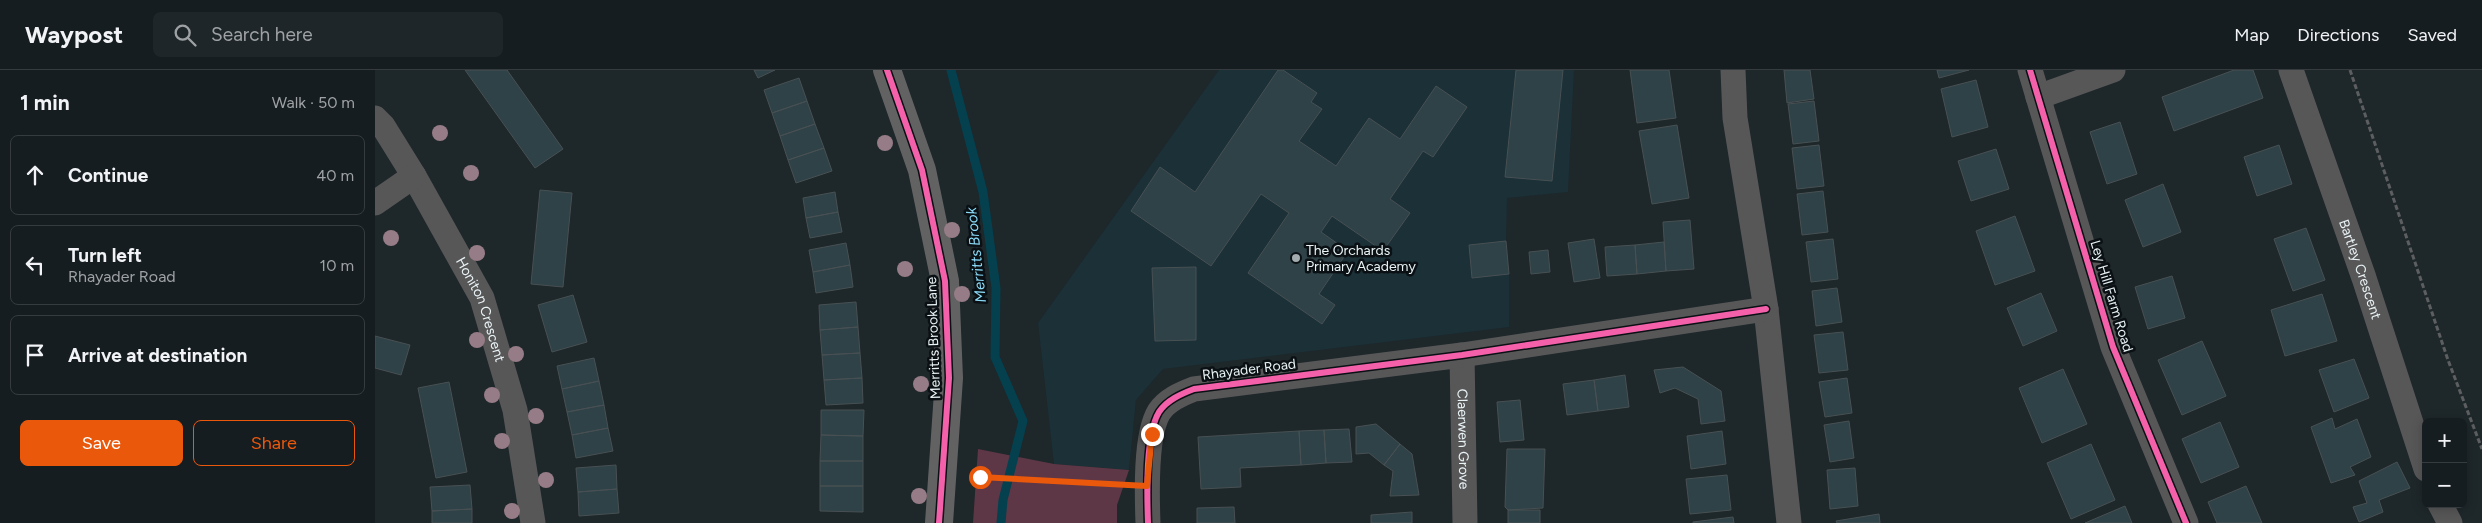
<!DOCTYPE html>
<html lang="en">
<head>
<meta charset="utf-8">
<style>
  :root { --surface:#161d20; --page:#1f2629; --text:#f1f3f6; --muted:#9ea2a5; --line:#353b3e; --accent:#ea580c }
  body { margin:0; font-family:Figtree,sans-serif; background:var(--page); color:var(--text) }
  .controls { position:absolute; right:15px; bottom:15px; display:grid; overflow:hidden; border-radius:8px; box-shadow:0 2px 12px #0003 }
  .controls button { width:45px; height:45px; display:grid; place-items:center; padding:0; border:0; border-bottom:1px solid var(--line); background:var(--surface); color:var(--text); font:25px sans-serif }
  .stop { position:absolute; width:15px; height:15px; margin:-11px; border:4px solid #ea580c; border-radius:50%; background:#fff }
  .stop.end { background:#ea580c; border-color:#fff; box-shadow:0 1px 5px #0008 }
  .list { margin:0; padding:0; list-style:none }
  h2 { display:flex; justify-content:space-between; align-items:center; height:65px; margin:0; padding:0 20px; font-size:21px }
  h2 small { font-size:16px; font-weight:400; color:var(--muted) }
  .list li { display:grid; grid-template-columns:32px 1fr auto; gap:15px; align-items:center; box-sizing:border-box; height:80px; margin:0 10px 10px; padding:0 10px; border:1px solid var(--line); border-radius:8px }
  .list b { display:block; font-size:19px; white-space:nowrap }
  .list p { margin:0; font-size:16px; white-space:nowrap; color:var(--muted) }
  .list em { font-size:16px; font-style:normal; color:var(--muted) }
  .actions { display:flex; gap:10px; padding:15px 20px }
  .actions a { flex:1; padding:11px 0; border:1px solid var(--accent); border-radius:8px; text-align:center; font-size:18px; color:var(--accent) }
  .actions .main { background:var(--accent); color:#fff }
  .icon { flex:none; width:28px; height:28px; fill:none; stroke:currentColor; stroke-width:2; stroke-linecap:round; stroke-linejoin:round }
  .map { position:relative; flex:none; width:2107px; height:453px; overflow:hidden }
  header { display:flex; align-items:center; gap:30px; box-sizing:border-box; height:70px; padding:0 25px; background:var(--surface); border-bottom:1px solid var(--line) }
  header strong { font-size:24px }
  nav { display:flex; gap:28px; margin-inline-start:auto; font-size:18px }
  .search { width:350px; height:45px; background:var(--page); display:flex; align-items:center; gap:12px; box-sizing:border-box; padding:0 18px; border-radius:8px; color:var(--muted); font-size:19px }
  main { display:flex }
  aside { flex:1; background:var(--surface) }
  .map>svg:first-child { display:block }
</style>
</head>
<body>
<header>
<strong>Waypost</strong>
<div class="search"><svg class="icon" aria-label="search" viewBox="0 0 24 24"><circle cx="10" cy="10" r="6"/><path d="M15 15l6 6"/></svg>Search here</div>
<nav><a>Map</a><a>Directions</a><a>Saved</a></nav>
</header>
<main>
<aside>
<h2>1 min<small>Walk · 50 m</small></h2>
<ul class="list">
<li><svg class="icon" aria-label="ahead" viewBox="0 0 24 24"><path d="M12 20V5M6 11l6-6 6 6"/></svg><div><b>Continue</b></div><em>40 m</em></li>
<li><svg class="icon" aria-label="left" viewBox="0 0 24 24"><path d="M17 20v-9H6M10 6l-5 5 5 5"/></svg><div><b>Turn left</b><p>Rhayader Road</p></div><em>10 m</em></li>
<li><svg class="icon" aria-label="arrive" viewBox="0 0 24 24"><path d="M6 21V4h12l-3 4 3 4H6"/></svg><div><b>Arrive at destination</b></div></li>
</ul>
<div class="actions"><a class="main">Save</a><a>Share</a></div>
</aside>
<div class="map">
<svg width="2107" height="453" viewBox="0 0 2107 453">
  <rect width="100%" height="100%" fill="#1e272a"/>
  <path fill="#1b3037" d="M844 0H1199L1193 122 1132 128 1131 171 1134 204V257L788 299 761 330 754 400 679 394 663 253Z"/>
  <path fill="#5e3746" d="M603 379 679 394 754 400 742 435V453H598Z"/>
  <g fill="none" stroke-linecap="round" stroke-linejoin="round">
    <path stroke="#05404f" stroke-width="9" d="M576 0 608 122 621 218 620 287 648 351 628 430 626 453"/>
  </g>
  <path fill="#2e4247" stroke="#485053" d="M90 0H132L188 79 160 98Z
    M379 0H400L383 8Z
    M903 0H908L942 23 936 32 947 39 924 71 961 96 994 48 1025 69 1061 16 1092 37 1058 87 1048 81 1015 129 1035 143 1008 181 957 146 946 162 973 181 944 224 960 235 947 254 873 203 914 143 886 124 836 196 756 141 785 97 820 122Z
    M1141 0H1188L1177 111 1130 107Z
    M1255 0H1294L1301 48 1262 53Z
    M1409 0H1435L1439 29 1412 33Z
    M1562 0H1594L1564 8Z
    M1859 0H1878L1888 28 1799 61 1787 27Z
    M424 8 432 31 397 43 389 20Z
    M1601 10 1613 57 1577 67 1566 19Z
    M432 31 440 54 405 66 397 43Z
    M1439 31 1444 71 1418 74 1413 34Z
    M1745 52 1762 104 1732 114 1715 62Z
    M440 54 449 78 413 90 405 66Z
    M1302 55 1314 128 1277 134 1264 61Z
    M1444 75 1449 116 1422 119 1417 78Z
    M1904 75 1917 114 1882 126 1869 87Z
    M449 78 457 101 421 113 413 90Z
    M1621 79 1634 119 1596 131 1583 91Z
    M1788 114 1806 162 1768 177 1750 130Z
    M165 120 197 123 188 217 156 214Z
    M1448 121 1453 162 1427 165 1422 124Z
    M460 122 463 142 431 148 428 128Z
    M463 142 467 162 435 168 431 148Z
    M1640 146 1660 201 1620 215 1601 161Z
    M1315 150 1319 199 1291 201 1288 152Z
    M1931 158 1950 210 1918 221 1899 169Z
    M1219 169 1225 208 1199 212 1193 173Z
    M1458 169 1463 209 1436 212 1431 172Z
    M1131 171 1134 204 1097 208 1094 175Z
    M1289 172 1291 201 1262 204 1260 175Z
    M471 173 475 195 438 202 434 180Z
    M1260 175 1262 204 1232 206 1230 177Z
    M1173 180 1175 202 1156 204 1154 182Z
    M475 195 478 217 441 223 438 202Z
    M821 197V270L780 271 777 198Z
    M1797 206 1810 248 1773 259 1760 217Z
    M1462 218 1467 252 1441 256 1437 221Z
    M1666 223 1682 261 1648 276 1632 238Z
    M1947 224 1962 271 1910 286 1896 240Z
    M198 225 212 272 177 282 163 235Z
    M481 232 483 257 445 260 444 235Z
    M483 257 485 283 447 285 445 260Z
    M1468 262 1473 300 1444 303 1439 265Z
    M0 266 35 275 26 305 0 298Z
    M1827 271 1851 326 1807 345 1783 290Z
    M485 283 487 308 449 310 447 285Z
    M219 288 224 311 187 319 182 296Z
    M1979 289 1994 328 1959 342 1944 300Z
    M1308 297 1346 321 1350 351 1326 354 1323 329 1300 318 1285 323 1279 300Z
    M1688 299 1712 354 1667 373 1644 318Z
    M1250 305 1254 337 1223 341 1219 310Z
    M487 308 488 333 451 335 449 310Z
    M1472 308 1477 343 1450 347 1444 312Z
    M1219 310 1223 341 1192 345 1188 314Z
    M224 311 229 335 192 342 187 319Z
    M74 312 92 402 61 408 43 318Z
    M1145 330 1149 370 1125 372 1122 332Z
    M229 335 233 358 197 365 192 342Z
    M446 340H489L488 366 446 365Z
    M1957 348 1960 359 1982 349 1996 387 1975 397 1980 405 1956 413 1936 357Z
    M1474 351 1479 388 1455 392 1449 355Z
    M1845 352 1864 397 1826 413 1807 369Z
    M1001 354 1025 374 1009 395 994 383 981 384V357Z
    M233 358 238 381 201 388 197 365Z
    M974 359 977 392 951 393 949 360Z
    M949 360 951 393 926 395 924 361Z
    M924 361 926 395 865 398 866 417 826 419 823 367Z
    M1347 361 1351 394 1316 399 1312 366Z
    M446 365 488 366V391H445Z
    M1025 374 1037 384 1044 425 1015 426 1018 401 1009 395Z
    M1716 374 1740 430 1696 449 1672 393Z
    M1132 379H1170L1168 438 1133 440 1130 437Z
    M445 391H488V416H445Z
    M2022 392 2035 418 2004 430 2008 442 1984 452 1978 437 1992 433 1984 411Z
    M241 395 242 419 203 422 201 398Z
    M1480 398 1483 436 1455 439 1452 400Z
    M1352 405 1356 440 1315 444 1311 409Z
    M95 415 97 439 57 441 55 417Z
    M445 416H488V442L445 441Z
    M1871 416 1887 453H1842L1833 432Z
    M242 419 244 443 204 446 203 422Z
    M1750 436 1757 453H1710Z
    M859 437 860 453H822V438Z
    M97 439V453H57V441Z
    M1133 440H1165V453H1133Z
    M1037 442V453H996V445Z
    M1504 444 1505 453H1462L1461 451Z
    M1358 447 1359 453H1318V452Z"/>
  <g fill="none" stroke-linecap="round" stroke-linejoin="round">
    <path stroke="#5c5e60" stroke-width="3" stroke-dasharray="5 2.5" stroke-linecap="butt" d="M1975 0 2073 290 2107 379
      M597 407 745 415"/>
    <g stroke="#585758" stroke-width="25">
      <path d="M1358 0 1360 48 1391 239 1414 453"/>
      <path d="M1655 0 1738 277 1811 453"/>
      <path id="s1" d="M1916 0 1989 208 2051 399"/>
      <path d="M1663 27 1738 0"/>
      <path id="s2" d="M0 48 8 56 39 106 107 228 140 340 158 453"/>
      <path d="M0 133 39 106"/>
      <path id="s3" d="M1087 285 1090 453"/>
      <path d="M2065 434 2075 453"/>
      <path d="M773 453C772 426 770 365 784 342 792 330 806 324 819 319L1087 285 1391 239"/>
    </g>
    <path stroke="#636263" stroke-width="28" d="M512 0 547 100 570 211 574 308 564 453"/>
    <g stroke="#0a1013" stroke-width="9">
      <path id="cycleway" d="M512 0 547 100 570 211 574 308 564 453
        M1655 0 1738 277 1811 453
        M773 453C772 426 770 365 784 342 792 330 806 324 819 319L1087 285 1391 239"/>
    </g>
    <use href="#cycleway" stroke="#f560ab" stroke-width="6"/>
  </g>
  <g fill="#967c86">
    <circle cx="65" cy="63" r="8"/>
    <circle cx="510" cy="73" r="8"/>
    <circle cx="96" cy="103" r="8"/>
    <circle cx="577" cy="160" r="8"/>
    <circle cx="16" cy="168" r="8"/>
    <circle cx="102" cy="183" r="8"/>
    <circle cx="530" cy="199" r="8"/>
    <circle cx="587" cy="224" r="8"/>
    <circle cx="102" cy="270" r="8"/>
    <circle cx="141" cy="284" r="8"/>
    <circle cx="546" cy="314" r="8"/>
    <circle cx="117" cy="325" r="8"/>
    <circle cx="161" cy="346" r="8"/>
    <circle cx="127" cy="371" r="8"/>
    <circle cx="171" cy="410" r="8"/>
    <circle cx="544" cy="426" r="8"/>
    <circle cx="137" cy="441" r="8"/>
  </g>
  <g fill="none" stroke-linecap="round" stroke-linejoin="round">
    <path stroke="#ea580c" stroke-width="6" d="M605 407 772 416 777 364"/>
  </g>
  <circle fill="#a2acaf" stroke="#0a1013" stroke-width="2" cx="921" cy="188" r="5"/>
  <g text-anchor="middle" stroke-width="5" stroke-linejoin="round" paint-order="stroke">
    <g font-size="14" fill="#e9f3f6" stroke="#0a1013" text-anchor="start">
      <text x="931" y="185">The Orchards<tspan x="931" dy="16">Primary Academy</tspan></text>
    </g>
    <g font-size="14" fill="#e9f3f6" stroke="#0a1013">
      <text dy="5" stroke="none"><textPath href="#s1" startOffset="211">Bartley Crescent</textPath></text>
      <text transform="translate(1737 226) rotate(73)" y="5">Ley Hill Farm Road</text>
      <text dy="5" stroke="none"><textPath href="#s2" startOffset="220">Honiton Crescent</textPath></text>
      <text transform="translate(558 268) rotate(-92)" y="5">Merritts Brook Lane</text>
      <text transform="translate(874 299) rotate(-7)" y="5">Rhayader Road</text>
      <text dy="5" stroke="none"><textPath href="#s3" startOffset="84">Claerwen Grove</textPath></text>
    </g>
    <g font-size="15" font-style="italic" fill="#8adaf8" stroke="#0a1013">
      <text transform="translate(601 185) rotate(-96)" y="5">Merritts Brook</text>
    </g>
  </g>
</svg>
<div class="controls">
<button>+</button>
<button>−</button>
</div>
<div class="stop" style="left:605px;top:407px"></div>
<div class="stop end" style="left:777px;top:364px"></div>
</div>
</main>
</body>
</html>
